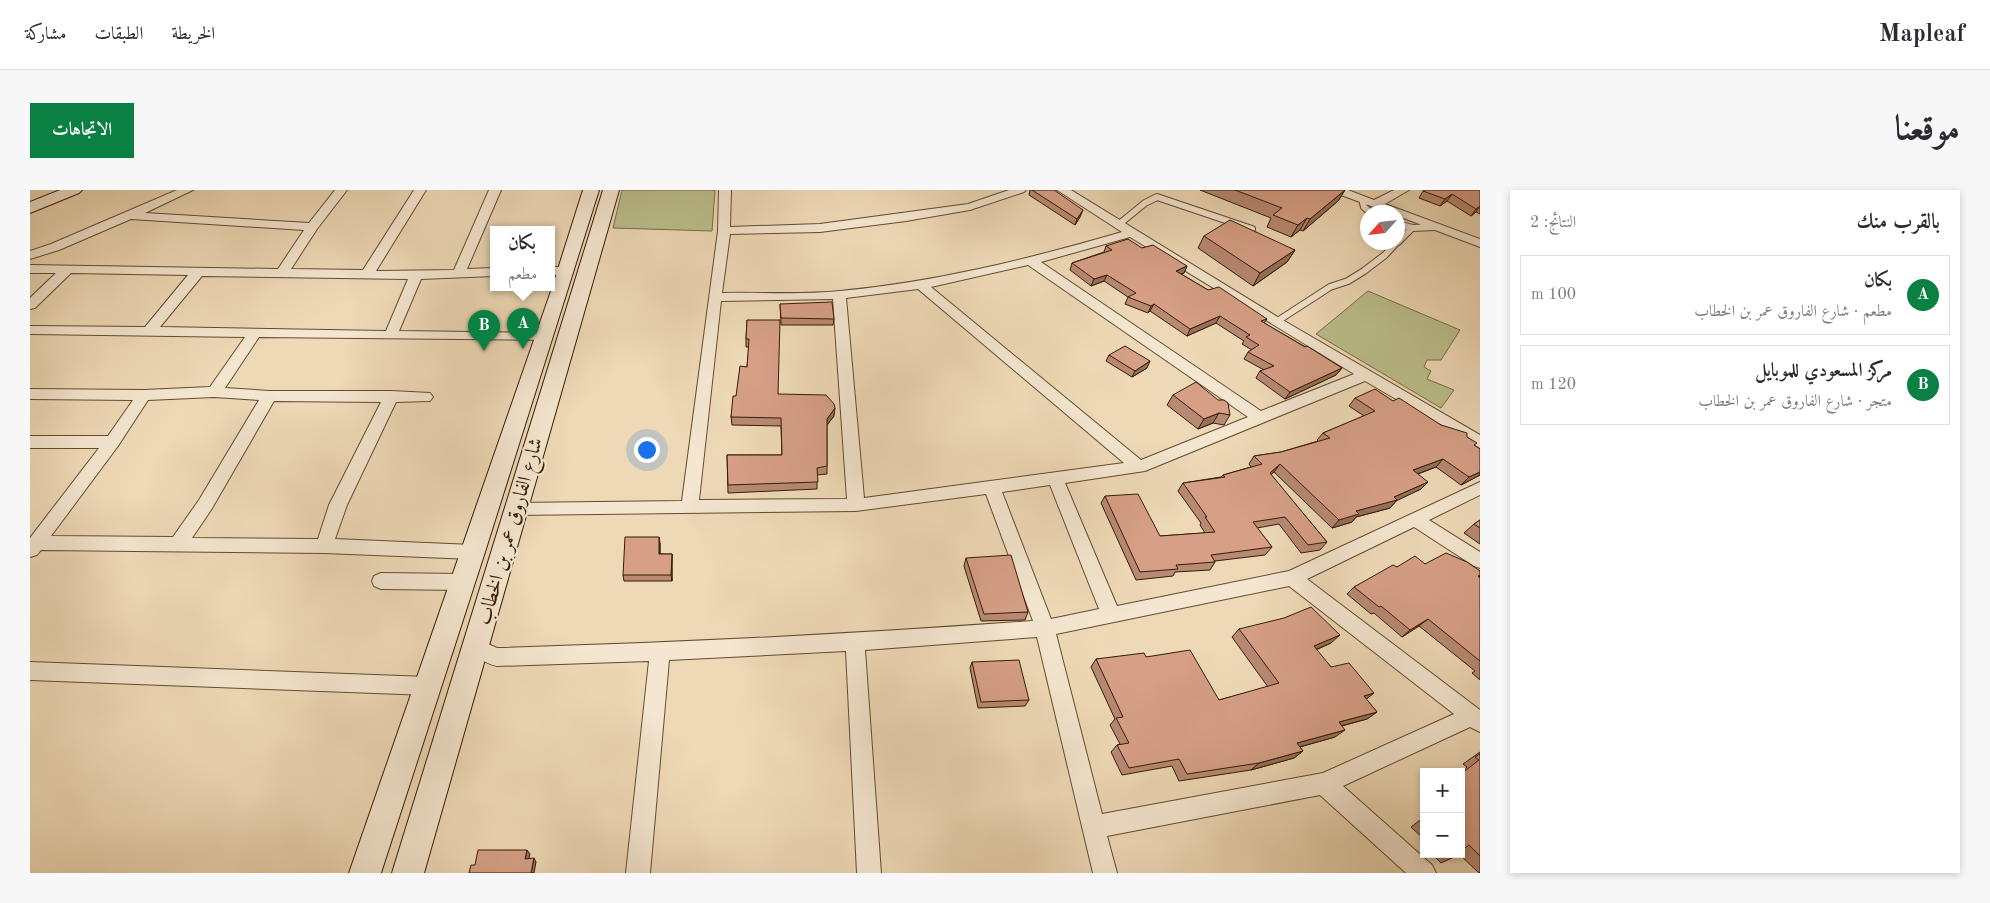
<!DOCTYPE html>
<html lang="ar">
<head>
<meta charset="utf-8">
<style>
  :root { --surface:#fff; --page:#f7f7f7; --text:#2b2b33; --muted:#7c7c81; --line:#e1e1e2; --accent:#0b8043 }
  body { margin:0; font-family:"Old Standard TT",Amiri,serif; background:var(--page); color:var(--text); direction:rtl }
  .controls { position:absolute; right:15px; bottom:15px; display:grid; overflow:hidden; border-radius:0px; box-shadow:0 2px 8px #0003 }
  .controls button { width:45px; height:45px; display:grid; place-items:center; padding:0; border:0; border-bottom:1px solid var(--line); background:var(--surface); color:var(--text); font:25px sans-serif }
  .compass { position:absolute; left:1330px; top:15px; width:45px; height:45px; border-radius:50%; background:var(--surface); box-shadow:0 2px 8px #0003; rotate:243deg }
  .you { position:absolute; left:616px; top:259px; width:18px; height:18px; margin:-12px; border:4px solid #fff; border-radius:50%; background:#1a73e8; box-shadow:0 0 0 8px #1a73e833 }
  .badge { display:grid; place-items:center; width:32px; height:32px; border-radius:50%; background:var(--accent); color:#fff; font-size:16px; font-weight:700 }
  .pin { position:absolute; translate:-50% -41px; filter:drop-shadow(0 1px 2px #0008) }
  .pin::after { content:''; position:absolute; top:26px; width:18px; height:15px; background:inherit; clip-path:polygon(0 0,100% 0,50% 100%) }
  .popup { position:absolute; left:460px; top:36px; width:65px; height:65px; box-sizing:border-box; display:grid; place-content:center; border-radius:0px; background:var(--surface); filter:drop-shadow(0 1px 4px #0005); font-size:16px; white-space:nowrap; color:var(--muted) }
  .popup b { font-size:19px; color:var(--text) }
  .popup::after { content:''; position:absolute; left:50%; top:100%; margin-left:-10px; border:10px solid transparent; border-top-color:var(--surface) }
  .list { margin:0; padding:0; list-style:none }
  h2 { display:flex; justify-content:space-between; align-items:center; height:65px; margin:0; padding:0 20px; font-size:21px }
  h2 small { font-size:16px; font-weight:400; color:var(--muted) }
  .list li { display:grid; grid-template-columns:32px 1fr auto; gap:15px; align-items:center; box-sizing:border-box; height:80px; margin:0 10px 10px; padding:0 10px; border:1px solid var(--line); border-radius:0px }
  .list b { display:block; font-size:19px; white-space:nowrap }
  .list p { margin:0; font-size:16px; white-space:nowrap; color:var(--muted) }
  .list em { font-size:16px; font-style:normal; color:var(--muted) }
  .map { position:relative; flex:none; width:1450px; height:683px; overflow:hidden; direction:ltr; border-radius:0px }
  header { display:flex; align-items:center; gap:30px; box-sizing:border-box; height:70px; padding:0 25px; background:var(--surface); border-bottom:1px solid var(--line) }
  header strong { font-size:24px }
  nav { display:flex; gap:28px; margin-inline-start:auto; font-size:18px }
  .intro { display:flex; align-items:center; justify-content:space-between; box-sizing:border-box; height:120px; padding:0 30px }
  h1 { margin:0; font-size:35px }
  .button { padding:12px 22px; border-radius:0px; background:var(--accent); color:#fff; font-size:18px; font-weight:700 }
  main { display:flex; gap:30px; padding:0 30px }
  aside { flex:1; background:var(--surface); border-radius:0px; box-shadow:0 2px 8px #0003 }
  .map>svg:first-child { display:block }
</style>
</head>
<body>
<header>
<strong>Mapleaf</strong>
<nav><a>الخريطة</a><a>الطبقات</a><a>مشاركة</a></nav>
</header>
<div class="intro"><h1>موقعنا</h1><a class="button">الاتجاهات</a></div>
<main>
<aside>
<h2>بالقرب منك<small>النتائج: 2</small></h2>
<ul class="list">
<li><span class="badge">A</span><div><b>بكان</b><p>مطعم · شارع الفاروق عمر بن الخطاب</p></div><em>100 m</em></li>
<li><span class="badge">B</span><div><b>مركز المسعودي للموبايل</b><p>متجر · شارع الفاروق عمر بن الخطاب</p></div><em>120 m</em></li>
</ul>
</aside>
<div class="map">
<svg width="1450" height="683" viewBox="0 0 1450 683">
  <rect width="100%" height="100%" fill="#eed9b6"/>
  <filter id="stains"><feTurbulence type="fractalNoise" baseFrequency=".004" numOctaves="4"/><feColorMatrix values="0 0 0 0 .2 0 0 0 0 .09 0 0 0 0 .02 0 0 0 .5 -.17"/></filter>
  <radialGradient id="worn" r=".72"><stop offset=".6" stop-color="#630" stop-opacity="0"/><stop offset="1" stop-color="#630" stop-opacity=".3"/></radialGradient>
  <path fill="#bbbe8c" stroke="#786d48" d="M592 0H685L682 41 583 38Z
    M1338 101 1430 140 1411 170H1397L1394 177 1401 181 1397 189 1424 200 1411 218 1286 144Z"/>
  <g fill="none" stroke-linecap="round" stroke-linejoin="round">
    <g stroke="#634b30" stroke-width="8">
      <path id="service" d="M1332 9 1334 17 1340 22
        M1368 34 1382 38 1406 37
        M1088 35 1115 13 1127 7 1222 39
        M1368 52 1382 38
        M1246 132 1300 97 1318 91 1334 81 1355 65 1367 52"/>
    </g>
    <g stroke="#634b30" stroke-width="2">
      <path id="minor" d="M147 0H163L115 23 279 33 305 0H317L287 39 261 79 333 80 384 0H396L346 81 424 80 459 0H471L437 79 464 78V86L391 89 369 141 514 143 519 144 521 147 519 150 229 147 195 198 239 201H361L400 203 403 207 400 211 366 212 317 315 305 349 443 355 449 357 452 362 449 367 443 369 294 363 11 360 7 365 0 367V348L69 258H0V246H78L103 210 0 209V199L114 200 180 197 215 147 0 144V136L115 137 158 85 41 83 5 118 0 119V108L26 83H0V75L248 79 274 40 101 29 29 60 0 69V61L21 54ZM172 86 378 89 356 141 130 137ZM184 207 229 210 169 310 143 347 21 346 88 256 118 210ZM244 211 351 212 299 315 288 349 162 348 181 320Z
        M689 0H701L700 37 790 34 938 14 979 0H996L994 2 940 20 876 31 790 42 700 44 692 103C731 102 771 105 810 101 906 92 999 69 1092 42L1027 0H1041L1251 129 1450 245V258L1335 191 1115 281 1035 293 1087 416 1259 381 1450 292V305L1399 330 1450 362V378L1444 376 1384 337 1277 389 1450 520V542L1440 537 1313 596 1402 675 1406 683H1376L1290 605 1077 646 1087 683H1063L1007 447 835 460 851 683H827L816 461 639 470 620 683H596L619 471 467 476C451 472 432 461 441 442L448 440 455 442 458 454 467 458C646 453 824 444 1003 431L956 304 826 321 485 325 479 324 476 319 479 314 485 313 652 311 688 41ZM1100 47 1324 184 1231 221 1011 72ZM998 75 1218 227 1111 270 901 97ZM888 99 1094 273 834 308 816 108ZM803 109 817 309 669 310 691 111ZM1020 295 1069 419 1021 429 972 302ZM1259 396 1424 524 1293 583 1072 624 1026 444Z
        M1301 0H1318L1344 10 1364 0H1379L1355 14 1450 49V57L1368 26V22H1357L1303 2Z
        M522 77H535L541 81 535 85H522Z
        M351 383 433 384 440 387 442 392 440 397 433 400 351 399 344 396 342 391 344 386Z
        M0 472 398 487 405 490 408 496 405 502 398 505 0 490Z"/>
    </g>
    <g stroke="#351c03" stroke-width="2">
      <path id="secondary" d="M30 0H52L49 3 0 23V12Z
        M553 0H569L455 362 351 683H319L522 98Z
        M573 0H589L394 683H362Z"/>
    </g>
    <use href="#service" stroke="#f4e6d0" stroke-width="6"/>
    <use href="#minor" fill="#f4e6d0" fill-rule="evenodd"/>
    <use href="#secondary" fill="#f4e6d0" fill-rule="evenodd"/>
  </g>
  <path fill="#b88973" stroke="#351c03" d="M1000 0H1024L1050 27 1045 35 999 5Z
    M1170 0H1315L1308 11 1273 41 1270 40 1261 47 1237 37 1241 28Z
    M1450 0V24L1446 22 1441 26 1417 11 1410 16 1389 8 1393 1Z
    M1174 46 1265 60 1257 72 1223 96 1168 58Z
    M1076 56 1112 58 1157 76 1154 83 1151 84 1178 100 1237 129 1234 133 1312 178 1306 185 1255 209 1226 188 1230 181 1234 180 1214 169 1218 162 1222 160 1212 154 1214 151 1186 133 1157 146 1120 121 1118 123 1095 114 1098 107 1074 91 1061 96 1040 80 1042 73 1074 62Z
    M750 114 804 129 803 135H751Z
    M717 130 748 204 804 226 797 235V284L787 285V299L698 303 697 265H752L751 236 702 235 701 227 706 206 717 177 719 157H716V149Z
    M1079 165 1117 178 1102 187 1076 171Z
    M1143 205 1200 225 1194 235 1183 233 1168 239 1137 215Z
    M1325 208 1363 211 1411 235 1437 247 1445 256 1450 285 1431 295 1406 277 1388 284 1391 299 1367 310 1360 318 1326 327 1322 332 1302 338 1244 282 1241 285 1297 352 1290 360 1271 363 1249 334 1227 338 1242 357 1235 365 1185 371V372L1180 380 1145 382 1143 386 1106 390 1071 313 1075 306 1130 346 1175 343 1170 335 1171 333 1148 301 1153 293 1191 287 1193 285 1221 277 1219 274 1224 266 1251 262 1288 251 1287 250 1293 243 1334 226 1319 216Z
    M1450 330V354L1434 343 1444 334Z
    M630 353V364H642V391H594L593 385Z
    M936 368 998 422 995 430 951 431 934 376Z
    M1395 374 1450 381V386L1449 387 1450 388V490L1442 483 1445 481 1389 436 1372 447 1344 423 1341 424 1317 404 1324 397 1367 377Z
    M1209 439 1301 453 1286 460 1301 477 1344 503 1336 509 1347 522 1337 529 1312 536 1305 547 1270 557 1273 561 1264 568 1221 580 1149 591 1142 576 1092 585 1081 562 1087 555 1090 554 1080 535 1085 529 1061 477 1066 469 1116 467 1189 510 1238 497 1202 447Z
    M942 472 999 510 995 516 948 518 940 478Z
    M1450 562V683H1449L1429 664H1431V582L1437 577 1433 574Z
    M1394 627V649L1381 637Z
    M1402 664H1428L1424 667 1411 673Z"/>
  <path fill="#966f5e" stroke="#351c03" d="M1315 0 1308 11 1273 41 1280 29Z
    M1422 4 1417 11 1410 16 1415 9Z
    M1450 16 1446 22 1441 26 1446 19Z
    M1053 20 1050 27 1045 35 1047 29Z
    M1277 28 1270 40 1261 47 1268 35Z
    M1265 60 1257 72 1223 96 1230 83Z
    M1157 76 1154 83 1142 87 1146 81Z
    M1077 85 1074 91 1061 96 1064 89Z
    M1124 114 1120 121 1118 123 1121 116Z
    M1190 126 1186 133 1157 146 1160 139Z
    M1120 171 1117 178 1102 187 1105 181Z
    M1312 178 1306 185 1255 209 1260 202Z
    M805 218 804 226 796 236 797 229Z
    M1189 223 1183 233 1168 239 1174 229Z
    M1413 269 1406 277 1376 288 1383 280Z
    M1250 274 1244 282 1234 291 1240 283Z
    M1450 282V285L1431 295 1439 287Z
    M1398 292 1391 299 1366 311 1367 310 1360 318 1326 327 1322 332 1302 338 1309 330 1326 321 1364 307Z
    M629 347 630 353V370L629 364Z
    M642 364V391L641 385Z
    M1398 429 1389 436 1372 447 1380 440Z
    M1310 445 1301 453 1275 464 1284 456Z
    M1344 503 1334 511V506Z
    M1347 522 1337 529 1299 539 1309 532Z
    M1315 540 1305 547 1258 560 1267 553Z
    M1273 561 1264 568 1221 580 1229 573Z
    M497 660 500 664 498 673 495 669Z
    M504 668 506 672 504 683H501Z"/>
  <path fill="#d69f86" stroke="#351c03" d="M1002 0H1024L1053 20 1047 29Z
    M1205 0H1315L1280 29 1277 28 1268 35 1243 25 1252 18Z
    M1395 0H1450V16L1446 19 1422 4 1415 9 1393 1Z
    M1200 30 1265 60 1230 83 1174 46Z
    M1098 49 1112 58 1123 55 1157 76 1146 81 1178 100 1189 97 1237 129 1231 131 1275 157 1277 156 1312 178 1260 202 1230 181 1244 176 1218 162 1229 155 1216 147 1220 145 1190 126 1160 139 1124 114 1121 116 1098 107 1106 103 1077 85 1064 89 1042 73 1082 60 1076 56Z
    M802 112 804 129 751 128 750 114Z
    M717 130H750L748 204 796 205 804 214 805 218 797 229V276L787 278 788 292 698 295 697 265H752L751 228 701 227 703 206H706L710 176 717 177 719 149H716Z
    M1095 156 1120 171 1105 181 1079 165Z
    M1166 192 1188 210H1194L1198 213 1200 225 1189 223 1174 229 1143 205Z
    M1345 199 1363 211 1369 208 1411 235 1437 243V247L1447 253 1444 255 1450 259V282L1439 287 1413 269 1383 280 1398 292 1364 307 1367 310 1326 321 1329 324 1309 330 1250 274 1240 283 1297 352 1278 355 1255 327 1223 332 1242 357 1181 365 1185 372 1146 375 1148 379 1110 382 1075 306 1108 304 1130 346 1185 342 1175 327H1177L1153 293 1195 287 1193 285 1232 274 1224 266 1251 262 1300 248 1293 243 1345 221 1325 208Z
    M1450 330V338L1444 334Z
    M595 347H629V364H642L641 385H593Z
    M1416 363 1437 372 1450 381V385L1448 386 1450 388V471L1398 429 1380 440 1351 416 1349 417 1324 397 1363 375 1367 377 1385 366 1395 374Z
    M981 365 998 422 954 424 936 368Z
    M1281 417 1310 445 1284 456 1301 477 1319 473 1344 503 1334 506 1347 522 1309 532 1315 540 1267 553 1273 561 1229 573 1157 584 1149 569 1099 578 1087 555 1099 553 1086 528 1093 527 1066 469 1114 463 1116 467 1160 460 1189 510 1249 493 1209 439 1254 428Z
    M989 470 999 510 951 512 942 472Z
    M1450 564V666L1439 655 1431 661V584L1449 570 1445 567Z
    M448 660H497L495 669 504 668 501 683H439L441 675H445Z
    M1420 664H1428L1424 667Z"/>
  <g text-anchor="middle" stroke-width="4.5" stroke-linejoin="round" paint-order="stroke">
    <g font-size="20" fill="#351c03" stroke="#f4e6d0">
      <text transform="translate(479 341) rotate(-74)" y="7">شارع الفاروق عمر بن الخطاب</text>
    </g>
  </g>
  <rect width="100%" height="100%" filter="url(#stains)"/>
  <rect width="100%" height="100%" fill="url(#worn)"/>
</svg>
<div class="controls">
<button>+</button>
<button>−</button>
</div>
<svg class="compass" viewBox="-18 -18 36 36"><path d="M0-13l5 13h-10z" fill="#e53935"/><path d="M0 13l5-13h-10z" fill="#7c7c81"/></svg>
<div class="you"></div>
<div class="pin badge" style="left:493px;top:159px">A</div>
<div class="popup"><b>بكان</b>مطعم</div>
<div class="pin badge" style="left:454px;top:161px">B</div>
</div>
</main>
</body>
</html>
